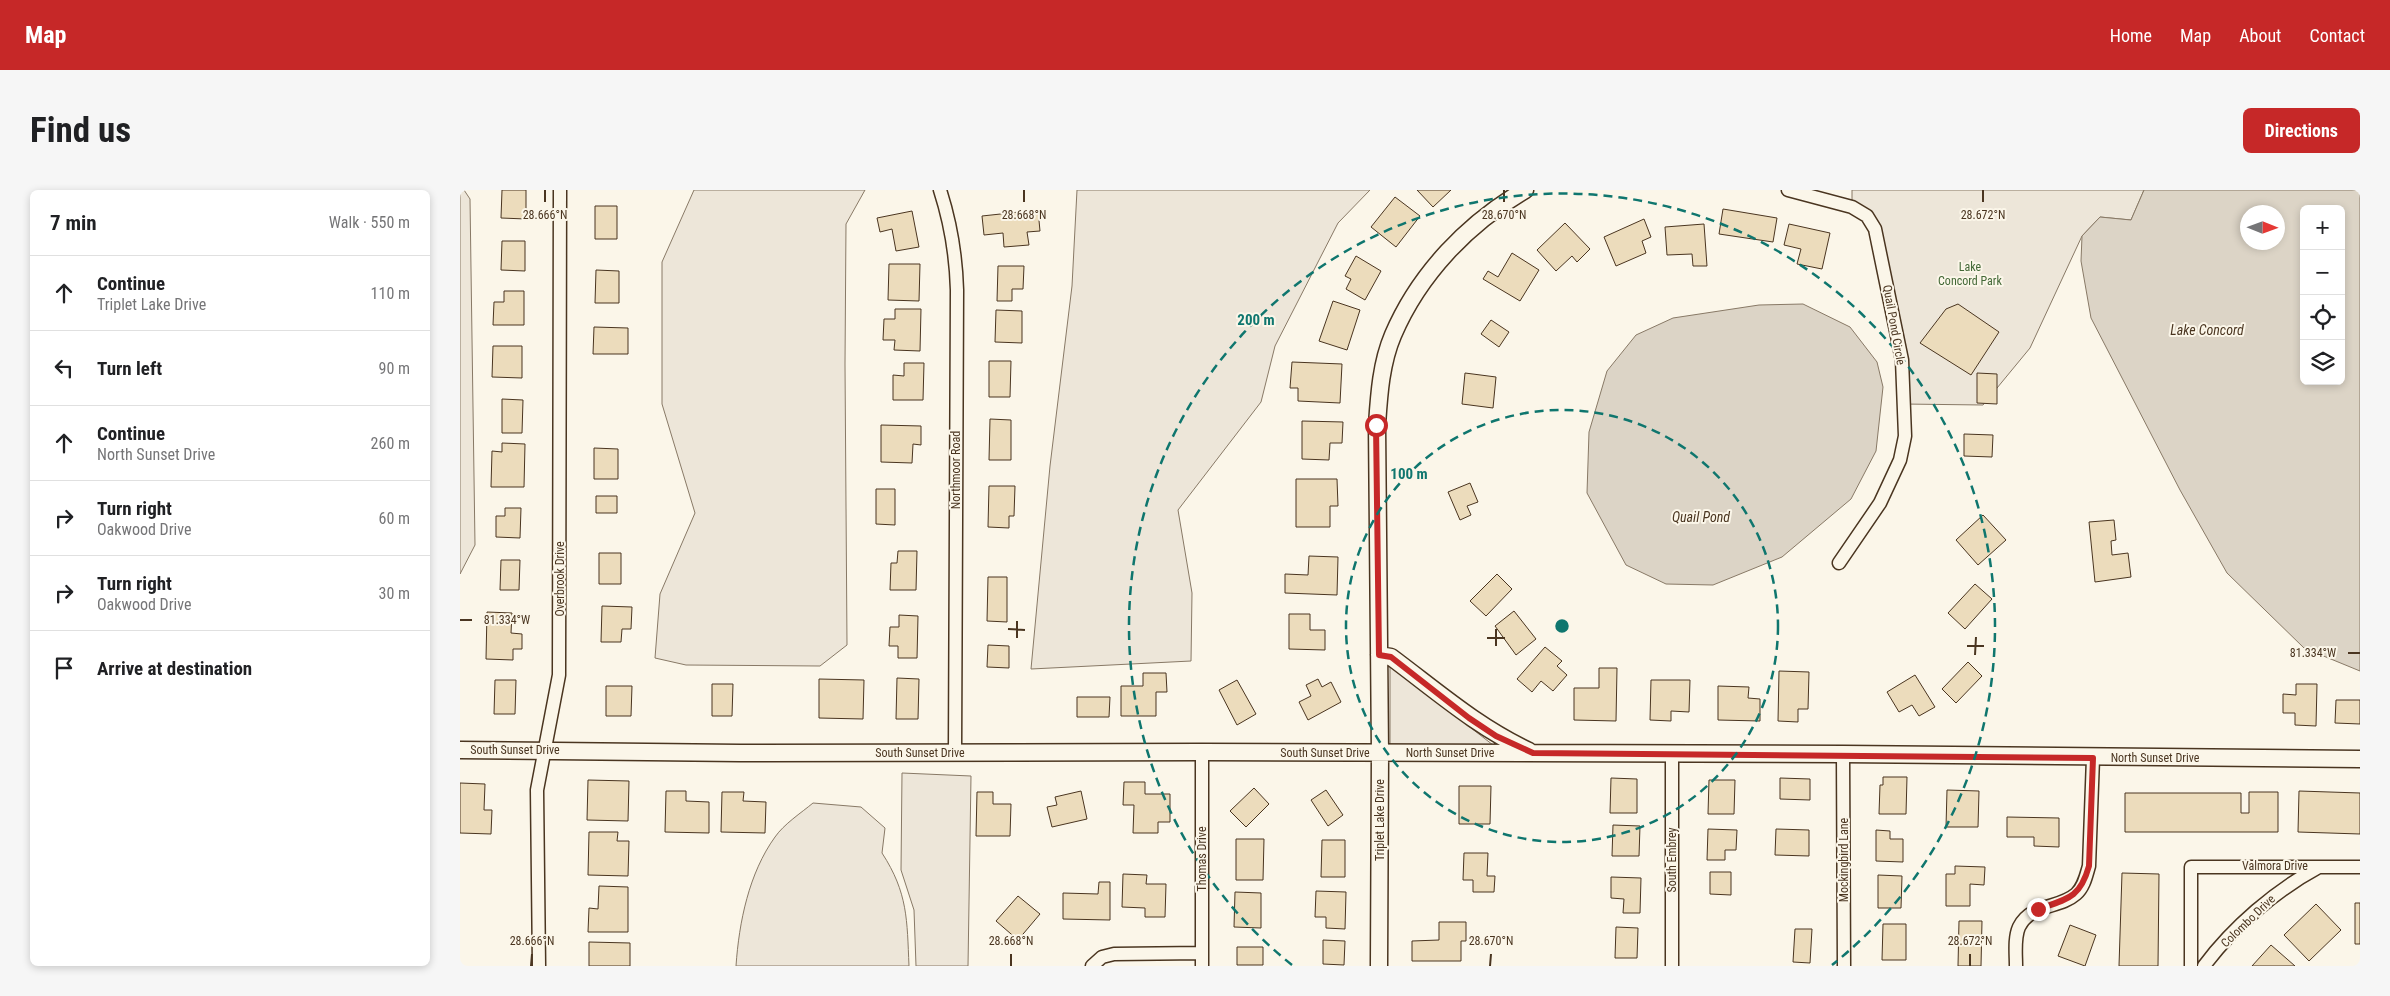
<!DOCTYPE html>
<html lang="en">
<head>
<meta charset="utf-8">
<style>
  :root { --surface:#fff; --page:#f6f6f6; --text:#202124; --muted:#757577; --line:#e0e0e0; --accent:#c62828 }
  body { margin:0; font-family:"Roboto Condensed",sans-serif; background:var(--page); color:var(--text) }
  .controls { position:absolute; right:15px; top:15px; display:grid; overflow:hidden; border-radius:8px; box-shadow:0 2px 8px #0003 }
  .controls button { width:45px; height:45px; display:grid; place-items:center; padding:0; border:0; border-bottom:1px solid var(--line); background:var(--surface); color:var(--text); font:25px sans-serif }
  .compass { position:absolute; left:1780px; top:15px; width:45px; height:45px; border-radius:50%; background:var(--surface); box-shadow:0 2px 8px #0003; rotate:91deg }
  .stop { position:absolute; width:15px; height:15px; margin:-11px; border:4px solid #c62828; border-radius:50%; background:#fff }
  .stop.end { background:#c62828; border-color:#fff; box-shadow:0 1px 5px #0008 }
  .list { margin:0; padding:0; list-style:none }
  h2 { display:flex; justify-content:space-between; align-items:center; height:65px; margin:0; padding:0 20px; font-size:21px }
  h2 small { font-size:16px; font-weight:400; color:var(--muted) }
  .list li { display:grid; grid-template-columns:32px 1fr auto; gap:15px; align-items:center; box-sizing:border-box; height:75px; padding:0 20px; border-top:1px solid var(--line) }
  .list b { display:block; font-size:19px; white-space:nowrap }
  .list p { margin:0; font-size:16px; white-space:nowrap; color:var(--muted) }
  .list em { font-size:16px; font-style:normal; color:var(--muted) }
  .icon { flex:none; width:28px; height:28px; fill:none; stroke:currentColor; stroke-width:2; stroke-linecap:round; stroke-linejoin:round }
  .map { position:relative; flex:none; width:1900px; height:776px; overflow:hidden; border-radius:8px }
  header { display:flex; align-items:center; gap:30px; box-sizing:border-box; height:70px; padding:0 25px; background:var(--accent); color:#fff }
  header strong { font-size:24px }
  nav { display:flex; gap:28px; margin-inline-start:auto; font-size:18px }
  .intro { display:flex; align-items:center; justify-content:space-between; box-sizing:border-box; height:120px; padding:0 30px }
  h1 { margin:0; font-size:35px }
  .button { padding:12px 22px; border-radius:8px; background:var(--accent); color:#fff; font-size:18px; font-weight:700 }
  main { display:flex; gap:30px; padding:0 30px }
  aside { flex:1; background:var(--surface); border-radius:8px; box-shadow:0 2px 8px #0003 }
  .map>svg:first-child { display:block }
</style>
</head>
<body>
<header>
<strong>Map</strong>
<nav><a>Home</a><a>Map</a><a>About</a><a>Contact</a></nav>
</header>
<div class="intro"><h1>Find us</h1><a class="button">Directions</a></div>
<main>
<aside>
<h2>7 min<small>Walk · 550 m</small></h2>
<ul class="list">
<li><svg class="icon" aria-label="ahead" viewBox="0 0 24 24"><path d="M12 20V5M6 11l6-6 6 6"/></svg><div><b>Continue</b><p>Triplet Lake Drive</p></div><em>110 m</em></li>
<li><svg class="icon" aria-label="left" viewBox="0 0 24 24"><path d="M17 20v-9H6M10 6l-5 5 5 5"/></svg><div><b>Turn left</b></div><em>90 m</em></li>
<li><svg class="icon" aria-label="ahead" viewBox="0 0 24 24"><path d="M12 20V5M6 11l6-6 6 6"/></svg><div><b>Continue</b><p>North Sunset Drive</p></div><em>260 m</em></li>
<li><svg class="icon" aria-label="right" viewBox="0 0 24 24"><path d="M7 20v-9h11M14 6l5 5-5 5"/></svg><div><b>Turn right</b><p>Oakwood Drive</p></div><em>60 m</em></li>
<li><svg class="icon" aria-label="right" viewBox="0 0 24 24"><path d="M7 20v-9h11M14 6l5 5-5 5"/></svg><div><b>Turn right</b><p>Oakwood Drive</p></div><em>30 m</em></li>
<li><svg class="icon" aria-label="arrive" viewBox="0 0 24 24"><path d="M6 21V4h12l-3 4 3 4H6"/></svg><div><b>Arrive at destination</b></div></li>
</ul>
</aside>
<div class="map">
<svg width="1900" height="776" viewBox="0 0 1900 776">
  <rect width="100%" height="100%" fill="#fbf6e9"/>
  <path fill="#ede6d9" stroke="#887966" d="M0 0H4L10 9 15 355 0 384Z
    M234 0H405L386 34 385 174 387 455 360 476 226 475 195 468 200 404 235 323 202 214V72Z
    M617 0H910L878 33 815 156 801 212 718 320 732 403 731 471 571 479 590 276 612 96Z
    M1392 0H1684L1671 30 1640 27 1622 46 1570 158 1523 215 1443 214 1415 40 1392 17Z
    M930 475 1033 555H930Z
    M442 583 511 586 508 776H456L454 720 441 680Z
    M353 613 401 617 425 638 422 663C448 703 447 730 449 776H276C279 732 289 683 315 647 324 634 341 623 353 613Z"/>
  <path fill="#dcd4c6" stroke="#887966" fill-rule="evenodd" d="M1684 0H1900V481L1844 458 1767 383 1720 300 1631 128 1621 71 1622 46 1640 27 1671 30ZM1844 19H1881V191H1844ZM1788 22H1818V52H1788Z
    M1343 114 1390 137 1417 172 1423 197 1416 261 1391 309 1322 367 1253 395 1206 394 1166 375 1127 303 1129 242 1147 181 1176 145 1213 128 1299 115Z"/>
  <path fill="#ecdcbc" stroke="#4a3520" d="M42 0H66V29L41 28Z
    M957 0H991L973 17Z
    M935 7 960 26 936 57 911 37Z
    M135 16H157V49H135Z
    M1263 19 1317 28 1313 52 1259 44Z
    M578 20 580 41 567 42 569 55 544 57 543 43 524 45 522 26Z
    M452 21 459 57 436 61 432 39 420 42 417 28Z
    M1184 29 1191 47 1182 51 1186 63 1156 76 1144 47Z
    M1105 33 1130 59 1117 72 1112 66 1096 81 1077 60Z
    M1244 34 1247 76H1233L1232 64 1207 65 1205 37Z
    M1329 34 1370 43 1362 79 1337 74 1341 59 1324 55Z
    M42 51H65V81L41 80Z
    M1052 63 1079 80 1060 111 1023 89 1028 81 1038 87Z
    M896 66 921 81 905 110 886 99 891 89 885 86Z
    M429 74H460L459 111 428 110Z
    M538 76H564L563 99H552V111H537Z
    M136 80 159 81V113H135Z
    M44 101H64V135H33L34 112H44Z
    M873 111 900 120 887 160 859 151Z
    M1498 114 1539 142 1511 185 1460 153 1486 119Z
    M435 119H461L460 161 434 160 435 150H423L424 129H435Z
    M536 120 562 121V153L535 152Z
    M1031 130 1049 142 1039 157 1021 144Z
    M134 137 168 138V164H133Z
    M33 156H62V188L32 187Z
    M529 171H551L550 207H529Z
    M832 172 882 174 880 213 838 211V198H830Z
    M444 173H464L463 210H433V185L444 186Z
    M1005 183 1036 187 1033 218 1002 214Z
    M1517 183 1537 184V214L1517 213Z
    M42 209 63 210 62 243H42Z
    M530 229 551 230V270H529Z
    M842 231 883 232 882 253H870L869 270 842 269Z
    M421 235 461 236V255L453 254 452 273 421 272Z
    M1504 244 1533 245 1532 267 1504 266Z
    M42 253 65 254 64 297H31L32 261 42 262Z
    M134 258 158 259V289H134Z
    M836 289H877L878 316H870V337H836Z
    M1010 293 1018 312 1007 316 1011 325 1000 330 988 302Z
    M529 296H555L554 326H549V338L528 337Z
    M416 299H435V335L416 334Z
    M136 306H157V323H136Z
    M45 318H61L60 348 36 347V326H45Z
    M1523 325 1546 350 1518 375 1496 350Z
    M1654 330 1656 350 1651 351 1652 365 1668 363 1671 387 1635 392 1629 332Z
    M438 361H457L456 400H430L431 373H437Z
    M139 363H161V394H139Z
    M849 366 878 367 877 405 825 403V384L848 385Z
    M41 370H60L59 400H40Z
    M1037 384 1052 399 1026 426 1010 411Z
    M528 387H547V432L527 431Z
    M1515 394 1532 409 1505 439 1488 423Z
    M142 416 172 417 171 439H162L161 452H141Z
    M1054 421 1076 449 1056 465 1035 436Z
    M27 422 52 423 51 443 62 444V459H53V470L26 469Z
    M829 424H850V440H865V460L829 459Z
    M439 425 458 426 457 468H438V456H429L430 437H439Z
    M528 455 549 456V478L527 477Z
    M1085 457 1102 471 1097 476 1107 485 1093 501 1081 491 1072 502 1057 489Z
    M1508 472 1522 486 1496 513 1482 499Z
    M1139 478H1157L1156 531 1114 530V498H1139Z
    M1319 481 1349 482 1348 519H1338V532L1318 531Z
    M683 483H706L707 502H696V526H661V496H683Z
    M1455 485 1475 517 1459 526 1452 515 1439 522 1427 502Z
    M437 488 459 489 458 529H436Z
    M359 489 404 490 403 529 359 528Z
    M858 489 862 497 871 492 881 512 848 530 839 512 851 506 846 495Z
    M35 490H56L55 524H34Z
    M777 490 796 524 777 535 759 500Z
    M1191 490H1230L1229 522 1211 521V531L1190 530Z
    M252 494H273L272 526H252Z
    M1836 494H1857L1856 536 1835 535V523H1823V504L1836 505Z
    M146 496H172L171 526H146Z
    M1258 496 1289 497 1288 508 1300 509V531L1258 530Z
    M617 507H650L649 527H617Z
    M1876 510H1900V534L1875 533Z
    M1423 587H1447L1446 624H1419L1420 595H1423Z
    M1151 588 1177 589V623H1150Z
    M1320 588 1350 589V610L1320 609Z
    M128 590 169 591 168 631 127 630Z
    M1249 590H1275L1274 624H1248Z
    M664 592H685V604H710V632H698V643H673L674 615H663Z
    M0 593 25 594 24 620H32L31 644 0 643Z
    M999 596H1031L1030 634H999Z
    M794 598 809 614 786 637 770 621Z
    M866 600 883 625 868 636 851 610Z
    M1487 600 1519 601 1518 637H1486Z
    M206 601H226V611L249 612V643L205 642Z
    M621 601 627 629 592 637 587 617 597 615 595 607Z
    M1839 601 1900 603V644L1838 642Z
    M262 602H284L283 611 306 612 305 643 261 642Z
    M517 602H533V614H551L550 646H516Z
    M1789 602H1818V642H1665V603H1781V623H1789Z
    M1547 627 1599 628V657L1574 656V647H1547Z
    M1153 635 1180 636 1179 666H1152Z
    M1248 639 1277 640 1276 660H1265V670H1247Z
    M1316 639 1349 640V666L1315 665Z
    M1416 640 1430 641V649H1443V672L1416 671Z
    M129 642H158L157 651H169L168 686 128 685Z
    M776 649H804L803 690H776Z
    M862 650H885V687H861Z
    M1004 663H1028L1027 686H1035L1034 702H1013V690H1003Z
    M1495 676 1525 677 1524 695 1510 694V716H1486V684H1495Z
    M1250 682H1271V705L1250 704Z
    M1662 683 1699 684 1698 776H1659Z
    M663 684 687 685 686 694H706L705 727H685V718L662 717Z
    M1418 685 1442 686 1441 718H1418Z
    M1151 687 1181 688 1180 723H1163L1164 709 1151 708Z
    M639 692H650V730L603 729V703L638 704Z
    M139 696 168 697V742H128L129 718 138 719Z
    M856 701 886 702 885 739 866 738V727H855Z
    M775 702 801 703V738L774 737Z
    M558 706 580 724 558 750 536 731Z
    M1895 713H1900V754H1895Z
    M1856 714 1881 740 1849 771 1824 745Z
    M1499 731H1522L1521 776H1498Z
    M979 732H1006V751H1001V771H952V751L979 750Z
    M1423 734H1446V770H1422Z
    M1610 735 1636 745 1625 776 1598 766Z
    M1156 737 1178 738 1177 768H1155Z
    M1335 739H1352L1350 773 1333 772Z
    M863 750 885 751 884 775 863 774Z
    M129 752 170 753V776H129Z
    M1811 755 1835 776H1792Z
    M777 757H803V775H777Z"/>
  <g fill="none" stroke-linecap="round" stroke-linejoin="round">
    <g stroke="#4a3520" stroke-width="15">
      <path id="minor" d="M480 0C491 34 496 65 497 100L495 563
        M1328 0 1392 17 1407 26 1415 39 1442 170 1445 246 1440 270 1420 313 1379 373
        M1212 564V776
        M1383 564 1384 776
        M79 776 77 600 99 485 100 0
        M632 776 642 767 654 764 742 763
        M742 776V562
        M1556 776C1556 764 1554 748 1559 737 1571 713 1599 719 1616 704 1624 697 1626 686 1629 676L1633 568
        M1731 776V677H1900
        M1744 776C1773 737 1816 700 1859 677"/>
    </g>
    <g stroke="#4a3520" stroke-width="19">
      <path id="tertiary" d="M919 465 931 467C978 502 1016 536 1069 561
        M0 560 280 563 742 562 1383 564 1900 569
        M919 776 920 563 917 235C919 205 921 173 933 145 959 84 1008 33 1065 0"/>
    </g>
    <use href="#minor" stroke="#fbf6e9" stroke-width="12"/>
    <use href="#tertiary" stroke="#fbf6e9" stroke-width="16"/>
  </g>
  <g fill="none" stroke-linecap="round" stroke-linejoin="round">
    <path stroke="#c62828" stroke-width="6" d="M916 235 919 465 931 467 1009 528 1036 546 1073 563 1633 568 1629 676C1620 708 1608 709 1578 719"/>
  </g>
  <path fill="none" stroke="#4a3520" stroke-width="2" d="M85 12V0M564 12V0M1044 12V0M1523 12V0M0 430H12M548 439 565 440M557 448V431M1027 448H1045M1036 456V439M1507 456H1524M1888 463H1900M1515 465 1516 447M71 776 72 764M551 776V764M1030 776 1031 764M1510 776V764"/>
  <g fill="none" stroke="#0f766e" stroke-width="2.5" stroke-dasharray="9 6">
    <circle cx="1102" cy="436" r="216"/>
    <path d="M832 775A433 433 0 1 1 1372 775"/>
  </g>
  <g text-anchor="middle" stroke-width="4" stroke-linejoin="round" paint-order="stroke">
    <g font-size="12" fill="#436837" stroke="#fbf6e9">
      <text x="1510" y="81">Lake<tspan x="1510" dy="14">Concord Park</tspan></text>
    </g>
    <g font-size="12" fill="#4a3520" stroke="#fbf6e9">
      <text transform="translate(1434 135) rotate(80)" y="4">Quail Pond Circle</text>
      <text transform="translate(496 280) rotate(-90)" y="4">Northmoor Road</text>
      <text transform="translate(100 389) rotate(-90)" y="4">Overbrook Drive</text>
      <text x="55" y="564">South Sunset Drive</text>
      <text x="460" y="567">South Sunset Drive</text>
      <text x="865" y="567">South Sunset Drive</text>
      <text x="990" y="567">North Sunset Drive</text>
      <text x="1695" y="572">North Sunset Drive</text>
      <text transform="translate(920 630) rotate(-90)" y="4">Triplet Lake Drive</text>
      <text transform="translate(742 669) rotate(-90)" y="4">Thomas Drive</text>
      <text transform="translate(1212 670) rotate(-90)" y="4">South Embrey</text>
      <text transform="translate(1384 670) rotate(-90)" y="4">Mockingbird Lane</text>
      <text x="1815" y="680">Valmora Drive</text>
      <text transform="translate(1788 731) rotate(-44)" y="4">Colombo Drive</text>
    </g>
    <g font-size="14" font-style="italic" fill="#4a3520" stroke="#fbf6e9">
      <text x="1747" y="145">Lake Concord</text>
      <text x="1241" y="332">Quail Pond</text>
    </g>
  </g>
  <g font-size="12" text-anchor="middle" fill="#4a3520" stroke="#fbf6e9" stroke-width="4" stroke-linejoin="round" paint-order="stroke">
    <text x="85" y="29">28.666°N</text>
    <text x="564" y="29">28.668°N</text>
    <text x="1044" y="29">28.670°N</text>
    <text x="1523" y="29">28.672°N</text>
    <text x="47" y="434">81.334°W</text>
    <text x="1853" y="467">81.334°W</text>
    <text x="72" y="755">28.666°N</text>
    <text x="551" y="755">28.668°N</text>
    <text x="1031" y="755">28.670°N</text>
    <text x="1510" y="755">28.672°N</text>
  </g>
  <circle cx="1102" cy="436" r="8" fill="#0f766e" stroke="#fbf6e9" stroke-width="2.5"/>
  <g font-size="15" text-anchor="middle" font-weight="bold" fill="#0f766e" stroke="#fbf6e9" stroke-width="4" stroke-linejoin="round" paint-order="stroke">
    <text x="796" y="135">200 m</text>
    <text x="949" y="289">100 m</text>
  </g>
</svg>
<div class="controls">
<button>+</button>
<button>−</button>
<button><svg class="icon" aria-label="locate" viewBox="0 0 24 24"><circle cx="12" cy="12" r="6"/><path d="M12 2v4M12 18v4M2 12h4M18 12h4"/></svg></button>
<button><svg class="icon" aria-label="layers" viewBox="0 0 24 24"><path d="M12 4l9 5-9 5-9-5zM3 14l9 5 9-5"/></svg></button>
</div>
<svg class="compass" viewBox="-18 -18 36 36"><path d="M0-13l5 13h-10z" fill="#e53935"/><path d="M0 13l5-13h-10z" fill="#757577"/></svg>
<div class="stop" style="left:916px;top:235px"></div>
<div class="stop end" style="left:1578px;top:719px"></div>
</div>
</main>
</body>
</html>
